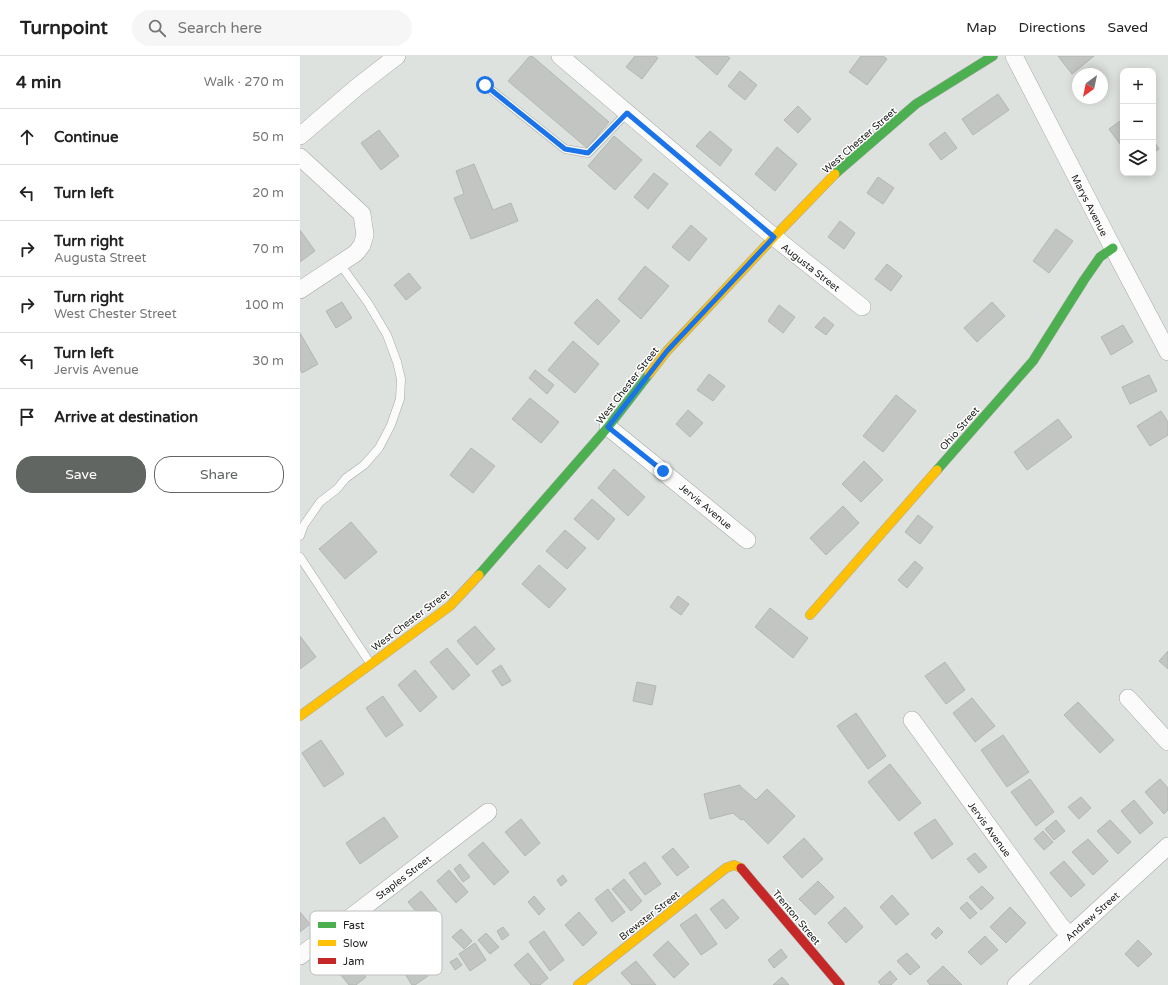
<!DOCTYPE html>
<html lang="en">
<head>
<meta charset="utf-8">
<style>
  :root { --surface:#fff; --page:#f6f6f6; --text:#222; --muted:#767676; --line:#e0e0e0; --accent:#626662 }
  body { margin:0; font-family:"Varela Round",sans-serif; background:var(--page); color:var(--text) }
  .controls { position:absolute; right:12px; top:12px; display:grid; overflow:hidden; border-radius:8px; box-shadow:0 2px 10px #0003 }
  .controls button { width:36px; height:36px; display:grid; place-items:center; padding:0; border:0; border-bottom:1px solid var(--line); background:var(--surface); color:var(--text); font:20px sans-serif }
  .compass { position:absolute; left:772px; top:12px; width:36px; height:36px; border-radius:50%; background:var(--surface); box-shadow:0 2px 10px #0003; rotate:213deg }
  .stop { position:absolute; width:12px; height:12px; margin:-9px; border:3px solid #1a73e8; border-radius:50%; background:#fff }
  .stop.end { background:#1a73e8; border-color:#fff; box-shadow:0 1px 4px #0008 }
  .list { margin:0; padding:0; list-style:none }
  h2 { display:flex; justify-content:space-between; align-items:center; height:52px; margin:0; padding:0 16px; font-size:17px }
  h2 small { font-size:13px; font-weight:400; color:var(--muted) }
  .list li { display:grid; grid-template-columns:26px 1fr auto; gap:12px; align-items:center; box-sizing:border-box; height:56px; padding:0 16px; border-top:1px solid var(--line) }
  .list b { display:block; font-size:15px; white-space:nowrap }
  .list p { margin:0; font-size:13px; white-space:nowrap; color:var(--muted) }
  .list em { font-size:13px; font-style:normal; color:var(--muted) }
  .actions { display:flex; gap:8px; padding:12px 16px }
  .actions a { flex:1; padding:9px 0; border:1px solid var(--accent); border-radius:16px; text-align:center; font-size:14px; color:var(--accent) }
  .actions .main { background:var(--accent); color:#fff }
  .icon { flex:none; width:22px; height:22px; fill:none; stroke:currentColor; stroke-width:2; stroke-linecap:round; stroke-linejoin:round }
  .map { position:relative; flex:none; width:868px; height:929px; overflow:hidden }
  header { display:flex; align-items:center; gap:24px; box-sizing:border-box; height:56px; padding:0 20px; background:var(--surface); border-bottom:1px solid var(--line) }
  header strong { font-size:19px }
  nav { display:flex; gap:22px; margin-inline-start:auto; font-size:14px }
  .search { width:280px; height:36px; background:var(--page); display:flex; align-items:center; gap:10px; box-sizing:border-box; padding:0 14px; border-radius:22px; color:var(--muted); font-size:15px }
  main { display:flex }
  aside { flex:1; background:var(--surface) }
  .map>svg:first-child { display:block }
</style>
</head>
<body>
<header>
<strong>Turnpoint</strong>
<div class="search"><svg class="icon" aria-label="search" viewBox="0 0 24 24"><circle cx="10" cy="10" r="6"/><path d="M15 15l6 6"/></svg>Search here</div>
<nav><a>Map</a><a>Directions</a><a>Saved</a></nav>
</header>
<main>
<aside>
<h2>4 min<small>Walk · 270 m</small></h2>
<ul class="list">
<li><svg class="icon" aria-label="ahead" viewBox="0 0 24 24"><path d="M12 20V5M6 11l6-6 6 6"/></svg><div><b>Continue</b></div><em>50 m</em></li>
<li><svg class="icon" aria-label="left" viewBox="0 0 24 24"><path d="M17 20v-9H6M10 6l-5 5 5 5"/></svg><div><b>Turn left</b></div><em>20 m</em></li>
<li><svg class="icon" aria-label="right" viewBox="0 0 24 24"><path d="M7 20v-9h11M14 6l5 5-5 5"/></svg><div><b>Turn right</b><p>Augusta Street</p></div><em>70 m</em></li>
<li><svg class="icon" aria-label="right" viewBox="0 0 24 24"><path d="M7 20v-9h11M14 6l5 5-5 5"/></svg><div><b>Turn right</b><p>West Chester Street</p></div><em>100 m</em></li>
<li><svg class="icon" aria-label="left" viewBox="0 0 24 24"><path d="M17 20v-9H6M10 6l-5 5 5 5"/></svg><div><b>Turn left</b><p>Jervis Avenue</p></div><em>30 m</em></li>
<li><svg class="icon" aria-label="arrive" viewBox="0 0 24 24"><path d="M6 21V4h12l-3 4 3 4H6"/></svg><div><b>Arrive at destination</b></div></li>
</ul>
<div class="actions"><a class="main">Save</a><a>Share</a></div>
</aside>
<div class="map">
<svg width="868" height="929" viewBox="0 0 868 929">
  <rect width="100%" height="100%" fill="#dee2de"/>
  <path fill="#c2c5c2" stroke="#b3b7b4" d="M230 0H232L309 66 287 92 208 25Z
    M335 0H355L358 2 342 23 326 11Z
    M395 0H427L430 2 417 19Z
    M561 0H583L587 3 567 29 549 16Z
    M758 0H794L772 18Z
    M440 15 457 29 445 44 428 30Z
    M698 38 709 54 673 79 662 63Z
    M498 50 511 63 498 77 484 64Z
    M823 63V92L809 73Z
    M79 74 99 100 81 114 61 87Z
    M410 75 432 94 420 110 396 90Z
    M645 76 657 92 641 104 629 88Z
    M314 80 342 104 315 134 288 110Z
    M853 84 859 93 853 97Z
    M477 91 497 108 475 135 455 118Z
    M174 108 193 154 211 147 218 165 171 183 154 142 164 138 156 115Z
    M354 117 368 128 348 153 334 141Z
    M578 121 594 132 583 148 567 137Z
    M540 165 555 177 544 193 528 181Z
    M391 169 407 183 389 205 372 191Z
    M756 173 773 185 749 217 733 205Z
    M0 174 15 195 0 206Z
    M587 208 602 220 591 235 575 223Z
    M345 210 369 230 341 263 318 243Z
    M109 217 121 232 106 244 94 229Z
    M297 243 320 265 298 289 274 267Z
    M42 246 52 262 36 272 26 255Z
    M692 246 705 260 677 286 664 272Z
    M479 249 495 261 483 277 468 265Z
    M524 261 534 269 526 279 515 271Z
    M823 269 833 286 811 299 801 281Z
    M0 277 18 308 2 317 0 313Z
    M273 285 299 308 275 337 248 314Z
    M235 314 254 329 247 338 229 322Z
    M409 318 425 330 413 345 397 334Z
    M849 319 857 335 830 348 822 331Z
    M596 339 616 355 583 396 563 380Z
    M230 342 259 366 241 387 212 363Z
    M388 354 403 367 390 381 376 368Z
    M861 355 868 366V379L850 390 837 370Z
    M758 363 772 381 727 414 714 396Z
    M171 392 195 410 173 437 150 419Z
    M564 405 583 424 561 446 542 428Z
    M314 413 345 441 328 460 298 432Z
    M292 443 315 463 298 484 274 463Z
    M543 450 559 467 526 499 510 482Z
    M618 459 633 471 620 488 605 476Z
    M51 466 77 496 45 523 19 493Z
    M265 474 286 492 267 513 246 495Z
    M615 505 623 512 607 532 598 524Z
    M239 509 266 533 249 552 222 528Z
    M378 540 389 548 381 559 370 551Z
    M470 552 508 582 493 602 455 571Z
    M175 570 195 593 177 609 157 585Z
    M0 580 16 601 0 613Z
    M147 592 170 619 153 634 130 606Z
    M868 595V613L859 605Z
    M645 606 665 634 646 648 625 620Z
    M201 609 211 625 202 630 192 615Z
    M115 614 137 641 120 656 98 629Z
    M337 626 356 630 352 649 333 645Z
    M83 640 103 669 86 681 66 652Z
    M672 642 695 670 675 686 653 657Z
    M778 646 814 684 800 697 764 659Z
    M556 657 586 700 568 713 537 670Z
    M703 679 729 716 707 731 681 694Z
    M21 684 44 718 24 731 2 697Z
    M590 708 621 747 599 765 568 726Z
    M730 723 754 756 736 770 711 736Z
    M860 723 868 732V754L864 758 845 736Z
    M440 729 441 731 456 744 467 733 495 760 468 788 443 763 441 764 433 757 410 763 404 738Z
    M781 741 791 752 779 763 768 751Z
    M834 744 853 767 840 778 821 755Z
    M84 761 98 781 60 808 46 787Z
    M221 763 240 787 225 800 205 776Z
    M635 763 653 788 632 803 614 777Z
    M756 764 765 775 754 784 745 773Z
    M810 764 831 786 818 798 797 775Z
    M743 775 753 786 744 794 734 783Z
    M504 782 523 803 502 822 483 801Z
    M788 783 808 805 793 819 772 796Z
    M183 786 209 816 194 829 168 799Z
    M373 792 389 811 377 820 362 801Z
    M675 797 687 811 679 817 667 803Z
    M764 805 785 829 771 841 750 817Z
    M345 806 361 828 345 839 329 817Z
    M160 808 170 821 163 826 154 813Z
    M149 814 168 836 156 847 137 825Z
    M263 819 267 825 261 830 257 824Z
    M324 823 342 845 331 855 312 833Z
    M518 825 534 841 515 859 499 843Z
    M682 830 694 842 681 854 669 841Z
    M308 833 325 856 312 866 295 843Z
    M121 835 137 854 124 865 108 846Z
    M592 839 609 858 596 869 580 851Z
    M234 840 245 853 239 859 228 846Z
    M423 843 439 862 426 873 410 853Z
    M667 846 677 857 670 863 660 852Z
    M545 851 563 871 546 887 528 867Z
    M710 851 726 867 706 887 690 871Z
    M0 856 10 868 0 876Z
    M279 856 297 877 283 890 265 869Z
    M396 858 417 888 401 899 380 869Z
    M203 871 209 879 202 884 197 875Z
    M638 871 643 876 636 883 631 878Z
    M161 873 172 885 164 893 152 881Z
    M244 875 264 904 250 915 229 886Z
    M186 877 199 891 190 898 178 884Z
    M685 880 698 894 681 909 668 896Z
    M838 884 852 898 838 911 825 898Z
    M368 885 389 908 374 922 353 899Z
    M175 887 186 904 170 915 159 898Z
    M481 893 487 901 474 912 468 904Z
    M46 897 66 921 56 929H49L32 908Z
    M228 897 248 922 240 929H231L214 909Z
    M607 897 620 911 610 919 597 905Z
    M157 902 162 909 155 914 150 906Z
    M336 905 356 929H332L321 917Z
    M119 908 128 920 115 929H112L105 918Z
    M643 910 662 929H630L627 925Z
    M590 915 597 923 591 929H581L578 926Z
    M482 921 489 929H473Z"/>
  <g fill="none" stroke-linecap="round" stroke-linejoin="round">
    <g stroke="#a4a8a5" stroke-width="9">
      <path id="lane" d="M185 29 265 93 288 97 327 57
        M0 480 4 469 20 446 37 433 46 422 64 409 79 392 91 369 100 343 101 323 97 306 87 279 68 247 40 208
        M0 501 70 607"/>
    </g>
    <g stroke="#a4a8a5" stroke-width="18">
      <path id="street" d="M260 0 474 181 562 251
        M714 0 813 192 868 296
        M0 80 57 31 97 0
        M0 101 62 158 65 179 62 189 56 197 0 234
        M308 371 447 484
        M828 642 868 686
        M612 664 760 869 770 880
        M0 900 188 756
        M716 929 868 790"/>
    </g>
    <g stroke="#a4a8a5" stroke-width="10">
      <path id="fast" d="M535 118 616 48 693 0
        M637 414 733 305 784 224 800 201 813 192
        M179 519 308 371 349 318"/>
    </g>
    <g stroke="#a4a8a5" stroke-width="10">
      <path id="slow" d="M349 318 367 295 474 181 535 118
        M510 559 637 414
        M0 660 150 550 179 519
        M278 929 426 812 434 809 441 812"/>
    </g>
    <g stroke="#a4a8a5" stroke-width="10">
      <path id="jam" d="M441 812 540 929"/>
    </g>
    <use href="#lane" stroke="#fafbfa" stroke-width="8"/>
    <use href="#street" stroke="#fafbfa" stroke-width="17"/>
    <use href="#fast" stroke="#4caf50" stroke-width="9"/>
    <use href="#slow" stroke="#ffc107" stroke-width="9"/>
    <use href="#jam" stroke="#c62828" stroke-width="9"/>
  </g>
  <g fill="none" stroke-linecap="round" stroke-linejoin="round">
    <path stroke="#1a73e8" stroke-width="5" d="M185 29 265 93 288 97 327 57 474 181 367 295 308 371 363 415"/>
  </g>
  <g text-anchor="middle" stroke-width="3" stroke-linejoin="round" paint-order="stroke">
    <g font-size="10" fill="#202320" stroke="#fff">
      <text transform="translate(559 84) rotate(-41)" y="4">West Chester Street</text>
      <text transform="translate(790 149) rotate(63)" y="4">Marys Avenue</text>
      <text transform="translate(511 211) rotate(38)" y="4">Augusta Street</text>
      <text transform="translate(327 329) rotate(-52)" y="4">West Chester Street</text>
      <text transform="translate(659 372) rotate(-49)" y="4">Ohio Street</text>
      <text transform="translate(406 450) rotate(40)" y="4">Jervis Avenue</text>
      <text transform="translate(110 564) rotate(-37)" y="4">West Chester Street</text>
      <text transform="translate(690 773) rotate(54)" y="4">Jervis Avenue</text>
      <text transform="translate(103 821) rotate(-37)" y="4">Staples Street</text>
      <text transform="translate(349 859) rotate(-38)" y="4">Brewster Street</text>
      <text transform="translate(792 860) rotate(-42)" y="4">Andrew Street</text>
      <text transform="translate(497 861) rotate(50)" y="4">Trenton Street</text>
    </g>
  </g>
  <rect x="10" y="855" width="132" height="64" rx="6" fill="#fff" stroke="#bcbdbc" stroke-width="1"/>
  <rect x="18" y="866" width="18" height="6" fill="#4caf50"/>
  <rect x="18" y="884" width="18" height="6" fill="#ffc107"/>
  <rect x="18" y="902" width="18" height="6" fill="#c62828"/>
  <g font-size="11" fill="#202320">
    <text x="43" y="873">Fast</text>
    <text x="43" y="891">Slow</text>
    <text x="43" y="909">Jam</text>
  </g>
</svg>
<div class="controls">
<button>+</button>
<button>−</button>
<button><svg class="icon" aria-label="layers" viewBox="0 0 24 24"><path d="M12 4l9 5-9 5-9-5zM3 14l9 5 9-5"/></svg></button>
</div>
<svg class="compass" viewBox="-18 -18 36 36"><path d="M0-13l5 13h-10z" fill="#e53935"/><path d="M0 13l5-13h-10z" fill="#767676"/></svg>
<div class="stop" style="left:185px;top:29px"></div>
<div class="stop end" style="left:363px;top:415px"></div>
</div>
</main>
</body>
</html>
